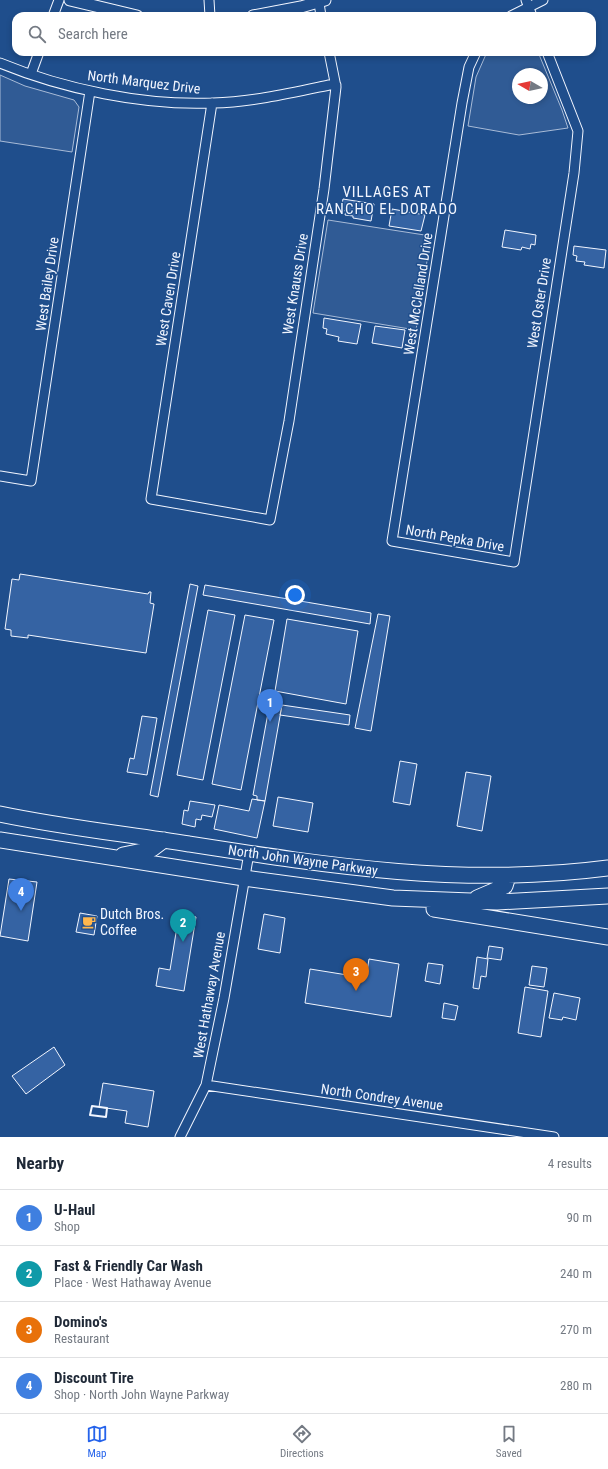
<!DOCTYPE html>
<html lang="en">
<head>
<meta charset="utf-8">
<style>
  :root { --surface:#fff; --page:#f6f6f7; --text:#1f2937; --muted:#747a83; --line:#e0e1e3; --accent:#2563eb }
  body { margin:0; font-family:"Roboto Condensed",sans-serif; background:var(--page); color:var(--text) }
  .compass { position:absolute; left:512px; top:68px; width:36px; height:36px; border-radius:50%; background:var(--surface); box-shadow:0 2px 6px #0003; rotate:279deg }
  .you { position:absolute; left:295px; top:595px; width:14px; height:14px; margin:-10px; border:3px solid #fff; border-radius:50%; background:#1a73e8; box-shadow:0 0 0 6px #1a73e833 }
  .badge { display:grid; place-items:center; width:26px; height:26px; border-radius:50%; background:var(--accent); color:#fff; font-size:13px; font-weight:700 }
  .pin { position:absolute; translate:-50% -33px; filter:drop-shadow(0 1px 2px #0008) }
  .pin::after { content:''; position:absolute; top:21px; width:14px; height:12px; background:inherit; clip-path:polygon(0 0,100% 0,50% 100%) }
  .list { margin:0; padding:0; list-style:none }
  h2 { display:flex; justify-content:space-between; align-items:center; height:52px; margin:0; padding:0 16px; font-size:17px }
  h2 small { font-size:13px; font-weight:400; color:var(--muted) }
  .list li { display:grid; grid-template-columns:26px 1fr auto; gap:12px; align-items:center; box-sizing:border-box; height:56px; padding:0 16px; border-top:1px solid var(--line) }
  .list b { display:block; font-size:15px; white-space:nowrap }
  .list p { margin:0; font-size:13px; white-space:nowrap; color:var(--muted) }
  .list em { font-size:13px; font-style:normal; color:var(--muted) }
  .icon { flex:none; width:22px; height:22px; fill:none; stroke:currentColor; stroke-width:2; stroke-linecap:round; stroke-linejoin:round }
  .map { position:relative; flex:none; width:608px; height:1137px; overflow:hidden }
  .search { position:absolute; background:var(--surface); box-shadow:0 2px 6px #0003; left:12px; right:12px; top:12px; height:44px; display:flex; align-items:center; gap:10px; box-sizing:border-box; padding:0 14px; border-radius:12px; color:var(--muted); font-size:15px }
  .sheet { height:276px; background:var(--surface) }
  nav { display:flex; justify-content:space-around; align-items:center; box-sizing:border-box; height:56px; border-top:1px solid var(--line); background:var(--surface); font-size:11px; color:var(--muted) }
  nav a { display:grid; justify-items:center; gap:2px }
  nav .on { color:var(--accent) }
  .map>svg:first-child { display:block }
</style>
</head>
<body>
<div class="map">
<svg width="608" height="1137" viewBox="0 0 608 1137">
  <rect width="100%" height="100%" fill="#1f4e8c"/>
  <path fill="#305b95" stroke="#a8bbd7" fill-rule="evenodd" d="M487 52H538L562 110 568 128 519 135 468 126 476 77ZM518 74H542V98H518Z
    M0 75 25 86 74 100 79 107 72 152 0 141Z
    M328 220 431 236 416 330 313 313Z"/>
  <path fill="#3563a3" stroke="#f2f6ff" d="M343 199 374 204 371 221 353 218V216L345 215 346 211 341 210Z
    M392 209 425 215 421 231 389 226Z
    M505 230 536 235 535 245 531 244 530 249 522 247 521 250 502 247Z
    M574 246 606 250 604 268 584 265 585 262 576 261 577 256 573 255Z
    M324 318 361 324 357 344 338 341 339 337 326 334 327 329 323 328Z
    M375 326 405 330 402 348 372 343Z
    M20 574 148 594 149 592H151L150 603 154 604 146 653 28 635V638L11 636V630L5 629 12 579 19 580Z
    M190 584 198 586 158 797 150 795Z
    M205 585 371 613 370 624 203 595Z
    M208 610 235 615 203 780 177 775Z
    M378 614 390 616 371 731 355 728Z
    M245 615 274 620 241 790 212 784Z
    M287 619 358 631 346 704 275 691Z
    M270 702 282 705 265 801 257 800V796L253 795Z
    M282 705 350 715 349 725 280 715Z
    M142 716 157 718 147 775 127 772 130 758 134 759Z
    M400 761 417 764 410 805 393 802Z
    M466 772 491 776 482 831 457 826Z
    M278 797 313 803 308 832 273 826Z
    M252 799 265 801 257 838 214 829 219 805 249 811Z
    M190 801 215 805 212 817 202 815 201 820 196 819 195 827 182 824 184 810 188 811Z
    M9 879 37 882 28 941 0 936Z
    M80 913 97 916 94 935 76 932Z
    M179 914 196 917 184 991 156 986 159 968 170 970Z
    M264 914 285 918 280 953 258 949Z
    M489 946 503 948 501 960 487 958Z
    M477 957 488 959 486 977 481 976 479 989 473 988Z
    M369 959 399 964 391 1017 305 1003 310 969 366 978Z
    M428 963 443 965 440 984 425 981Z
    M532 966 547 968 544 987 529 985Z
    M525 987 548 991 541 1037 518 1033Z
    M554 993 580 998 576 1020 563 1017 562 1020 549 1018Z
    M444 1003 458 1006 455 1020 442 1018Z
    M54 1047 65 1065 26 1094 12 1076Z
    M103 1083 154 1091 148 1127 125 1123 127 1111 99 1107Z"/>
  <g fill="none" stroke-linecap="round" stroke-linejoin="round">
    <g stroke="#f2f6ff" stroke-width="11">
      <path id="minor" d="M209 0 210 16
        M526 0 532 16
        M319 3 321 16
        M53 16 59 0
        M511 16 543 0
        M476 52 469 67 462 103 392 541 514 562 574 173 578 131 547 52
        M0 63C63 89 144 106 213 103 252 102 291 93 329 85H336
        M31 74 39 52
        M212 103 151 499 270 520 289 421 324 189 336 87 329 52
        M0 476 31 481 90 91
        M206 1085 554 1137
        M180 1137 206 1085 224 998 249 853"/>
    </g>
    <g stroke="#f2f6ff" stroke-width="13">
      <path id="tertiary" d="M70 0 137 16
        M253 16 301 7 325 0"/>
    </g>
    <g stroke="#f2f6ff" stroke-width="17">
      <path id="trunk" d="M0 814C62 827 126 834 189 844 330 866 464 887 608 868
        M0 840 244 878 393 898 497 902 608 896
        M123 855 152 849 164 840
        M477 898 505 886 508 876
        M434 909 608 937"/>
    </g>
    <use href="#minor" stroke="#1f4e8c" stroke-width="9"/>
    <use href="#tertiary" stroke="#1f4e8c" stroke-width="11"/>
    <use href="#trunk" stroke="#1f4e8c" stroke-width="15"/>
    <path stroke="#f2f6ff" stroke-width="2" d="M92 1106 107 1108 106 1117 90 1115Z"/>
  </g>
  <defs>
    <g id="cafe-bare" transform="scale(1.08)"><path d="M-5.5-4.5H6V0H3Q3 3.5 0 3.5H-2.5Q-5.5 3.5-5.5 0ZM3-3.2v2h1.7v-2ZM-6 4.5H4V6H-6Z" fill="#ffb74d" stroke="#1f4e8c" stroke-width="2.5" paint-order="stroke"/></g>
  </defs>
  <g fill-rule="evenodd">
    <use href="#cafe-bare" x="89" y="922"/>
  </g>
  <g text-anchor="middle" stroke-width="3" stroke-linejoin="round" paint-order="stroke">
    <g font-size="14" fill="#f2f6ff" stroke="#1f4e8c">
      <text transform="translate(144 82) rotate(7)" y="5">North Marquez Drive</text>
      <text transform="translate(47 284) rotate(-82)" y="5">West Bailey Drive</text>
      <text transform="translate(295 284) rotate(-81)" y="5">West Knauss Drive</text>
      <text transform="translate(418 294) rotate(-81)" y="5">West McClelland Drive</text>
      <text transform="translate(168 299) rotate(-81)" y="5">West Caven Drive</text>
      <text transform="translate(539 303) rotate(-81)" y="5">West Oster Drive</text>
      <text transform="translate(455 538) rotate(10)" y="5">North Pepka Drive</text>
      <text transform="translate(303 860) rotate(8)" y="5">North John Wayne Parkway</text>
      <text transform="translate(209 995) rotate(-80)" y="5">West Hathaway Avenue</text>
      <text transform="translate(382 1097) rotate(8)" y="5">North Condrey Avenue</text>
    </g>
    <g font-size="14" fill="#f2f6ff" stroke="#1f4e8c" text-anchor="start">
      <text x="100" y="919">Dutch Bros.<tspan x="100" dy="16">Coffee</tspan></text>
    </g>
    <g font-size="15" letter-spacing="1" fill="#f2f6ff" stroke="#1f4e8c">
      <text x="387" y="197">VILLAGES AT<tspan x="387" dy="17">RANCHO EL DORADO</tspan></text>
    </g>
  </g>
</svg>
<svg class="compass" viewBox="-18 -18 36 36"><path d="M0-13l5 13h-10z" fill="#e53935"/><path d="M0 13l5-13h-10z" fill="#747a83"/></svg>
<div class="you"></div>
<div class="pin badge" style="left:270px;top:722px;background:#3f7fe0">1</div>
<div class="pin badge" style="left:183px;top:942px;background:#0f9aa8">2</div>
<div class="pin badge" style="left:356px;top:991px;background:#e8710a">3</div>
<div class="pin badge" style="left:21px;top:911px;background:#3f7fe0">4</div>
<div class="search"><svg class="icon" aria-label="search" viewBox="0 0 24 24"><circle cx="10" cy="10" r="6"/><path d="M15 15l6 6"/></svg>Search here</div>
</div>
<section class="sheet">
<h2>Nearby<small>4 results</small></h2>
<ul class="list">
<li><span class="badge" style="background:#3f7fe0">1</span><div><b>U-Haul</b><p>Shop</p></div><em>90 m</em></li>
<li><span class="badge" style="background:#0f9aa8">2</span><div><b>Fast &amp; Friendly Car Wash</b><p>Place · West Hathaway Avenue</p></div><em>240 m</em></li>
<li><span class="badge" style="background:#e8710a">3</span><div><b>Domino's</b><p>Restaurant</p></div><em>270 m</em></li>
<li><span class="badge" style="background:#3f7fe0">4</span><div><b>Discount Tire</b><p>Shop · North John Wayne Parkway</p></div><em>280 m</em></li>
</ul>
</section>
<nav>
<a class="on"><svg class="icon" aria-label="map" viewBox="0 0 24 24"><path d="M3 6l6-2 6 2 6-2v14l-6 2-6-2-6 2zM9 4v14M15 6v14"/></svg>Map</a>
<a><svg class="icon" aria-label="directions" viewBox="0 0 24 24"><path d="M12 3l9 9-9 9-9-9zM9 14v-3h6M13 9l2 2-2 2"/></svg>Directions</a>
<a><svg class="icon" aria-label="saved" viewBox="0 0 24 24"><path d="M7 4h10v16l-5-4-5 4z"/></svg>Saved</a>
</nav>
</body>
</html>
